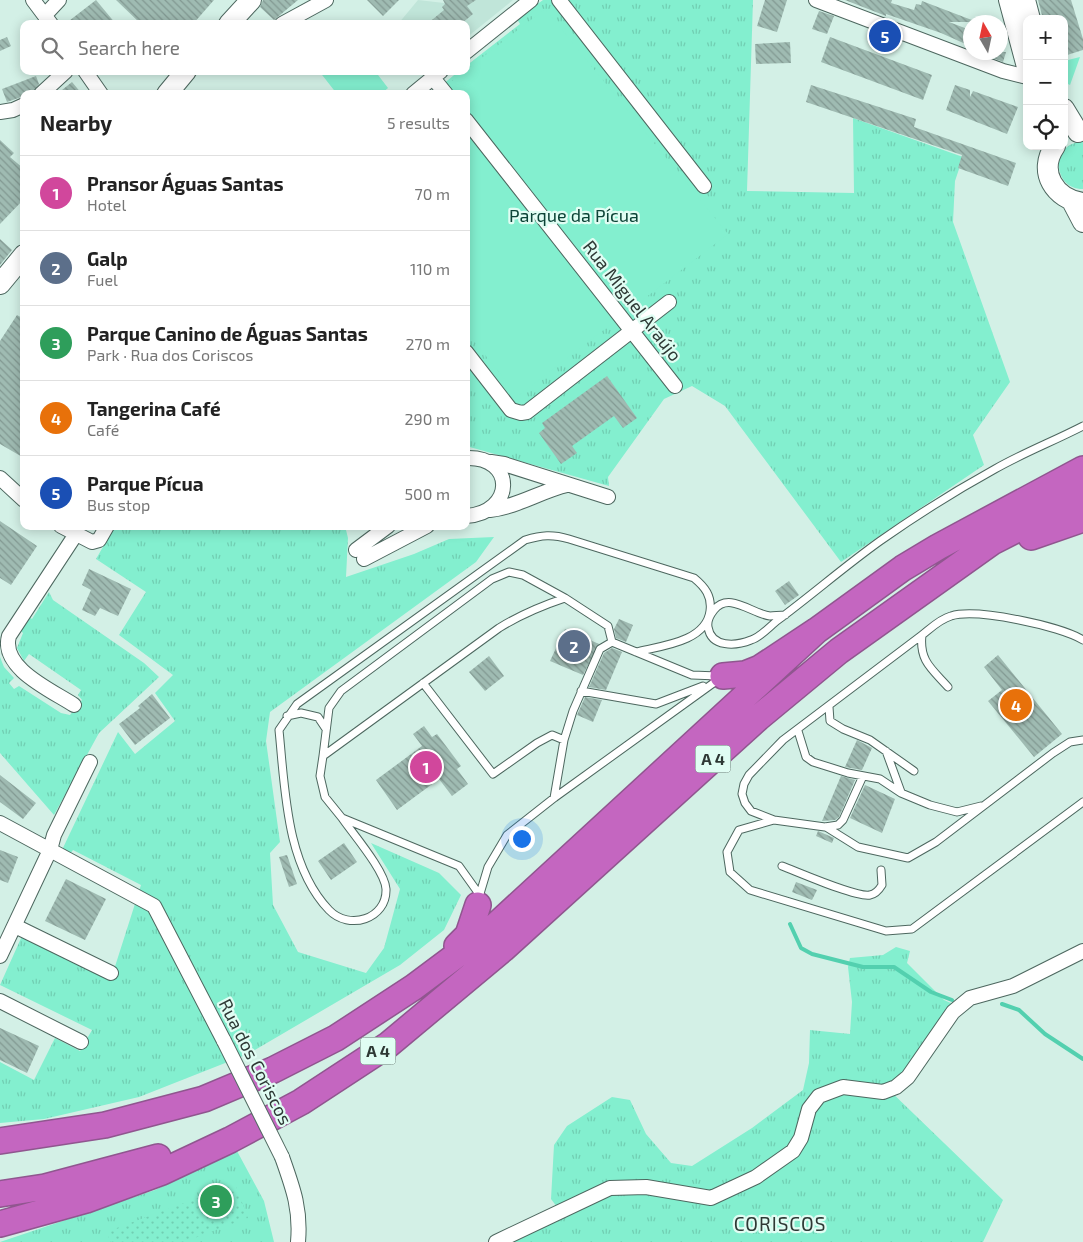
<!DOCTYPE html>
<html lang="en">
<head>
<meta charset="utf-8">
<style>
  :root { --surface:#fff; --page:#f6f6f6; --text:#222; --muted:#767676; --line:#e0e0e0; --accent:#db2777 }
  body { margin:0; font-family:"Exo 2",sans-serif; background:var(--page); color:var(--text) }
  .controls { position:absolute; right:15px; top:15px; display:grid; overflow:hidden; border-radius:10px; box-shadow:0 2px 12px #0003 }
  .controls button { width:45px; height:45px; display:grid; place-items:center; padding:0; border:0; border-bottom:1px solid var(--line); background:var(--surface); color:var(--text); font:25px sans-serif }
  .compass { position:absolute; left:963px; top:15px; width:45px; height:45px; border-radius:50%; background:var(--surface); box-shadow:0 2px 12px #0003; rotate:351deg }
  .you { position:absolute; left:521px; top:838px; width:18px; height:18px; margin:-12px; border:4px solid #fff; border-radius:50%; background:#1a73e8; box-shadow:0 0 0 8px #1a73e833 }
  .badge { display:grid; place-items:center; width:32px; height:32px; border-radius:50%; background:var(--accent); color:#fff; font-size:16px; font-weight:700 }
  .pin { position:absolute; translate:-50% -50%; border:2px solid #fff; box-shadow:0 1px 5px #0006 }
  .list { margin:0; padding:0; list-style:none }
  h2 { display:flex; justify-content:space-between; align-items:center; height:65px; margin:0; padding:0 20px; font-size:21px }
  h2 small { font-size:16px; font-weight:400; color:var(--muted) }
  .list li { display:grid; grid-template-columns:32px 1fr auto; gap:15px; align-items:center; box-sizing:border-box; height:75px; padding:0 20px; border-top:1px solid var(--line) }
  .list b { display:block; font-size:19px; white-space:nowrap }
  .list p { margin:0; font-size:16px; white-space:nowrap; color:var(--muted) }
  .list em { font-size:16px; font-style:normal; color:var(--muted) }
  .icon { flex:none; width:28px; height:28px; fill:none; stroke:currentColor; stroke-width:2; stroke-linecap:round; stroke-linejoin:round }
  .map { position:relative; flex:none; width:1083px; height:1242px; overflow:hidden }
  .search { position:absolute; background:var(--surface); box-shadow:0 2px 12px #0003; left:20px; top:20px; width:450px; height:55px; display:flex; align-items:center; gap:12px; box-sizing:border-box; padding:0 18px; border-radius:10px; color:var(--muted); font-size:19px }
  .panel { position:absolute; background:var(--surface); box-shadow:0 2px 12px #0003; left:20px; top:90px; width:450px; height:440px; border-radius:10px }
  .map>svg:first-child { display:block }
</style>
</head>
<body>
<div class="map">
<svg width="1083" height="1242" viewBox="0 0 1083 1242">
  <defs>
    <pattern id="grass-tufts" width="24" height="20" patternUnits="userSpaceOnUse" patternTransform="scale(1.25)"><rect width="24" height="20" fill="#83efcf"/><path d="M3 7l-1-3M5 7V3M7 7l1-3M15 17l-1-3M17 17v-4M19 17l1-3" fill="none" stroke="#71ceb2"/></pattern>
    <pattern id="park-dots" width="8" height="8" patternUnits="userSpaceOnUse" patternTransform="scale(1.25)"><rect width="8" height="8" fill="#83efcf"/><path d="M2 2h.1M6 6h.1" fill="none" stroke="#71ceb2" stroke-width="1.8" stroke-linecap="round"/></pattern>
    <pattern id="building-back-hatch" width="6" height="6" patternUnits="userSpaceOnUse" patternTransform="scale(1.25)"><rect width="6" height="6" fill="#9fbbb2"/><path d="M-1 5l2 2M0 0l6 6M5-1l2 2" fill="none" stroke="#829992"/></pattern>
  </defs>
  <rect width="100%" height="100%" fill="#d3f0e6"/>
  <path fill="#c0e5d9" d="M418 0 444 3 448 0H513L466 38V24H398Z"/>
  <path fill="url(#grass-tufts)" d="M543 0H753L747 191 854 193 853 118 963 157 955 181 953 222 1010 382 973 435 984 465 841 562 725 406 692 386 664 399 608 477 609 486 466 446V94H431L459 71H466V66L520 24 517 19Z
    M1083 142V189C1051 189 1051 141 1083 142Z
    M115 526H345L348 538 346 577 414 554 449 539 494 537 476 562 270 712 266 741 280 842 270 853 273 905 298 952 366 973 384 948 400 889 371 843 439 873 461 895 444 930 400 965 248 1054 139 1097 44 1119 0 1123V1062L34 1080 55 1038 80 1051 92 1030 0 985 22 936 111 979 141 885 73 850 70 854 62 850 118 732 135 754 175 721 155 693 173 675 119 635 146 592 96 559Z
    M49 592 53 600 144 663 159 677 99 733 54 815 0 753V657L4 667 14 678 9 683 14 689 19 686 61 713 70 715 82 700 78 695 81 690 29 654 24 661 17 648 23 633 20 630 29 617 32 619Z
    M896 947 910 951 907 963 944 1000 953 1004 902 1077 885 1086 1003 1200 983 1242H513L563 1215 551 1199 554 1145 567 1126 612 1097 630 1100 646 1134 671 1163 692 1166 752 1128 803 1090 809 1063 810 1030 850 1034 852 1002 848 967 850 958 883 955Z
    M237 1151 264 1201 274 1242H0L155 1190Z"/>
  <path fill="url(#park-dots)" d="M235 1184 248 1218 184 1242H111L106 1232Z"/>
  <path fill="#83efcf" d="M545 9 728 234 518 396 466 331V94H435Z
    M1080 57 1070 85 1064 82V61Z
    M319 71H375L388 88 381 94H337Z"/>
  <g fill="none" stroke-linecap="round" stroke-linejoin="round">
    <path stroke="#53d0af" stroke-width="4" d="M790 924 801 948 812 954 863 967H894L931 992 952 1000
      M1002 1004 1019 1010 1045 1034 1083 1059"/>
  </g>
  <path fill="url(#building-back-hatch)" d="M96 0 116 24H65Z
    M116 0H214L193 24H141Z
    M263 0H298L274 20 260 7Z
    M367 0H399L383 16Z
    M443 0H476L467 6 473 14 461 24H427L444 10 442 7 445 4Z
    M765 0H787L777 32 757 26Z
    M845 0H892L891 3 914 10 916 4 921 5 922 1 977 22H949L970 30V46L941 33 886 14V16Z
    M1038 0H1071L1083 39V50L1064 56V19H1043Z
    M819 11 834 16 827 34 812 29Z
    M7 37 11 46 0 51V40Z
    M830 37 932 75 923 100 821 62Z
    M790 42 791 63 756 64 755 44Z
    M979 52H1006L1003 62Z
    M36 76 39 84 32 94H24V96L7 102 2 89Z
    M72 82 82 94H57Z
    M811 85 916 119 914 127 1016 163 1008 186 958 168 962 155 806 102Z
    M955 85 970 90V97L973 91 1018 107 1007 134 946 110Z
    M0 140 14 153 10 157 24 169V199L0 224Z
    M0 239 12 250 0 265Z
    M17 315 24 319V458L0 444V341Z
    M607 376 637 418 623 428 614 416 572 446 577 453 561 464 539 433 545 428 542 423Z
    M0 521 37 546 11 585 0 578Z
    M89 569 131 589 118 616 100 608 95 616 82 610 91 590 82 585Z
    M789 581 799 595 785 605 775 591Z
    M619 619 633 625 626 642 616 638 614 629Z
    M565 629 599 644 583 675 550 661Z
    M612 648 622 652 606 690 589 687 604 653Z
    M998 655 1062 734 1034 757 988 701 1002 690 984 667Z
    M489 656 504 676 485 691 469 672Z
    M152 694 170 718 135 745 119 724 140 708 138 706Z
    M585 697 602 700 593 722 577 715Z
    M424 726 432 737 437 734 461 766 457 769 468 784 452 796 439 779 397 810 376 780 422 746 413 734Z
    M857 740 872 748 862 770 845 767Z
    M0 775 36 803 23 819 0 802Z
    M841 776 855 780 839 817 835 820 822 821Z
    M865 785 895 799 882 833 850 818Z
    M818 831 834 838 832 843 816 836Z
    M344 843 357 862 331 880 318 861Z
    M0 850 18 857 8 883 0 880Z
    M287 855 297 884 289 887 279 857Z
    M66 879 106 899 85 940 45 921Z
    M796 882 817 890 812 900 792 892Z
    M0 1028 39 1046 27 1073 0 1060Z"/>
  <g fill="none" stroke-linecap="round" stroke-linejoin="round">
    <g stroke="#4d675f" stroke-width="9">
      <path id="lane" d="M785 615C780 615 774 616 770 616 752 614 729 591 714 610 710 615 707 621 708 627 711 648 736 646 751 640 761 637 770 626 778 620 813 594 845 566 880 541 917 515 955 491 995 469 1023 453 1054 441 1083 426
        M612 642 692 675 718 676
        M423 683 493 774 537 743 552 735 564 740
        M948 687C932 669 919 661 922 635 931 628 940 619 951 616 977 608 1060 626 1083 640
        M581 691 656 704 703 686
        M829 707 830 721 843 729 870 740 914 771
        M287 716 301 713 318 717 326 729
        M798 731 806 757 813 762 848 773 880 779 901 793 930 805 957 812 981 806
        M886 751 901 792
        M323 756 329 708 341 691 492 579 509 572 523 575 565 598
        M863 776 843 820 838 825 825 827 774 820 751 811 745 803 742 794 744 784 749 775 783 740 922 635
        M554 798 564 740 573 711 600 649 612 642
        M342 818C353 834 385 871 386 889 387 919 349 931 329 910 286 865 285 789 279 730L297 704 525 540C542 535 552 534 569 539L694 578C705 587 712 596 710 611 706 642 661 646 636 652
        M774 820 739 830 727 852 730 872 750 890 886 931 912 929 1083 802
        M826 827 858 847 908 858 936 842 1053 753 1070 742 1083 740
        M782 866C798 872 857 898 870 895 876 894 879 890 882 885L881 870
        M479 894 459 866 342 818 325 797 320 776 323 756 499 628C520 615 541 606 565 598L608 626 612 642
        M479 897 488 867 507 835 554 798 719 679"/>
    </g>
    <g stroke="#4d675f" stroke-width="16">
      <path id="street" d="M33 0 51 24
        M559 0 704 186
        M816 0 1003 71 1027 77
        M45 15 59 0
        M282 24 326 0
        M466 52 531 0
        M85 71 101 94
        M433 78 446 94
        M41 94 66 71
        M413 94 441 71
        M0 112 13 110 24 105
        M466 120 675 386
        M466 352 511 410 521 413 527 412 669 302
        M466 458C516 456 515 513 466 516
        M491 462 504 464 608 497
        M0 478 24 500
        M490 510C517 507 541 491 567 485
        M61 526 92 542 99 540 107 526
        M356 550 388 526
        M364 559 427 526
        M74 705C51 690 0 668 9 636L76 534
        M0 823 154 906 224 1041
        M15 926 111 973
        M0 956 50 850 54 835 90 762
        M0 1001 81 1042
        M282 1157C293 1188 301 1209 298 1242
        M496 1242 610 1188 646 1187 711 1198 756 1177 793 1151 801 1138 809 1109 819 1096 843 1087 883 1092 896 1087 908 1077 953 1012 970 998 1013 986 1083 951"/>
    </g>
    <g stroke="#4d675f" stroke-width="22">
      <path id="secondary" d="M1009 0 1027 67
        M1025 0 1030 19
        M229 24 251 0
        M167 94 186 71
        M1064 109 1078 132
        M1055 146C1037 172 1055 199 1083 203
        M1072 201 1083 222
        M0 284 24 255"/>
    </g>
    <g stroke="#90568f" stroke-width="28">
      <path id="highway" d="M1031 537 1083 519
        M723 676 745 674 760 668 816 631 903 568 938 547 1083 469
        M457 946 468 935 478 905
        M0 1141 105 1125 204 1099 273 1070 336 1038 414 987 493 928 816 631
        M0 1194 45 1187 158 1157
        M0 1224 86 1200 162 1172 230 1140 301 1102 388 1045 503 949 758 718 839 651 992 542 1083 496"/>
    </g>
    <use href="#lane" stroke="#fff" stroke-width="7"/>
    <use href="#street" stroke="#fff" stroke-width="14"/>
    <use href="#secondary" stroke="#fff" stroke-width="20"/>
    <use href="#highway" stroke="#c466c0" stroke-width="25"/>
    <g stroke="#4d675f" stroke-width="16" stroke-linecap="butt">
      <path id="street-bridge" d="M224 1041 282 1157"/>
    </g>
    <use href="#street-bridge" stroke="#fff" stroke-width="14"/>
  </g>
  <g text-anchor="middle" stroke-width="4.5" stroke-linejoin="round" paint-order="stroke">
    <g fill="#e0fdf3" stroke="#63746e" stroke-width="1">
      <rect x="695.5" y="745.5" width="35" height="27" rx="4"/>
      <rect x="360.5" y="1037.5" width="35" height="27" rx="4"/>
    </g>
    <g font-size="16" font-weight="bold" fill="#2e3935">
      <text x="713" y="765">A 4</text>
      <text x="378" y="1057">A 4</text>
    </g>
    <g font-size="18" fill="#0b4336" stroke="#e0fdf3">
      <text x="574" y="222">Parque da Pícua</text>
    </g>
    <g font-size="18" fill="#2e3935" stroke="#e0fdf3">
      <text transform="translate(632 301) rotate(52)" y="6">Rua Miguel Araújo</text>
      <text transform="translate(255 1062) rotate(63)" y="6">Rua dos Coriscos</text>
    </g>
    <g font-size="19" letter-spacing="1" fill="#2e3935" stroke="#e0fdf3">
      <text x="780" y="1231">CORISCOS</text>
    </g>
  </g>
</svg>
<div class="controls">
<button>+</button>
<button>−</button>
<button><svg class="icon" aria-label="locate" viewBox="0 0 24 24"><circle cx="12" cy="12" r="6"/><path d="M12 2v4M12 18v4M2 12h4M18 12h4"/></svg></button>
</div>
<svg class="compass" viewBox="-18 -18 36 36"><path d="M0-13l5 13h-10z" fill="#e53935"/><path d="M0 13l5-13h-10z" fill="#767676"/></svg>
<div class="you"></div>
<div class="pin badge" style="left:426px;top:767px;background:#d1479c">1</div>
<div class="pin badge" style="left:574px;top:646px;background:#5c6f8a">2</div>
<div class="pin badge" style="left:216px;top:1201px;background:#2e9e5b">3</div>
<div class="pin badge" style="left:1016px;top:705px;background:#e8710a">4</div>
<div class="pin badge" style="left:885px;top:36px;background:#1a4fb4">5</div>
<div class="search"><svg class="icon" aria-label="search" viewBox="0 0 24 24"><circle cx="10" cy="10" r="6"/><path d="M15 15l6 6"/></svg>Search here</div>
<section class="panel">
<h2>Nearby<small>5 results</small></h2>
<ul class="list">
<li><span class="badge" style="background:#d1479c">1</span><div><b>Pransor Águas Santas</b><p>Hotel</p></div><em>70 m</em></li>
<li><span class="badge" style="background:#5c6f8a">2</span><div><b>Galp</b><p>Fuel</p></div><em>110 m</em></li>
<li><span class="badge" style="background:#2e9e5b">3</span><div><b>Parque Canino de Águas Santas</b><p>Park · Rua dos Coriscos</p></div><em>270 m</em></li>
<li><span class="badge" style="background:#e8710a">4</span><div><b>Tangerina Café</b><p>Café</p></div><em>290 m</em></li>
<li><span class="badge" style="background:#1a4fb4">5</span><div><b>Parque Pícua</b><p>Bus stop</p></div><em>500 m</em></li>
</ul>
</section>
</div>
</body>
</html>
